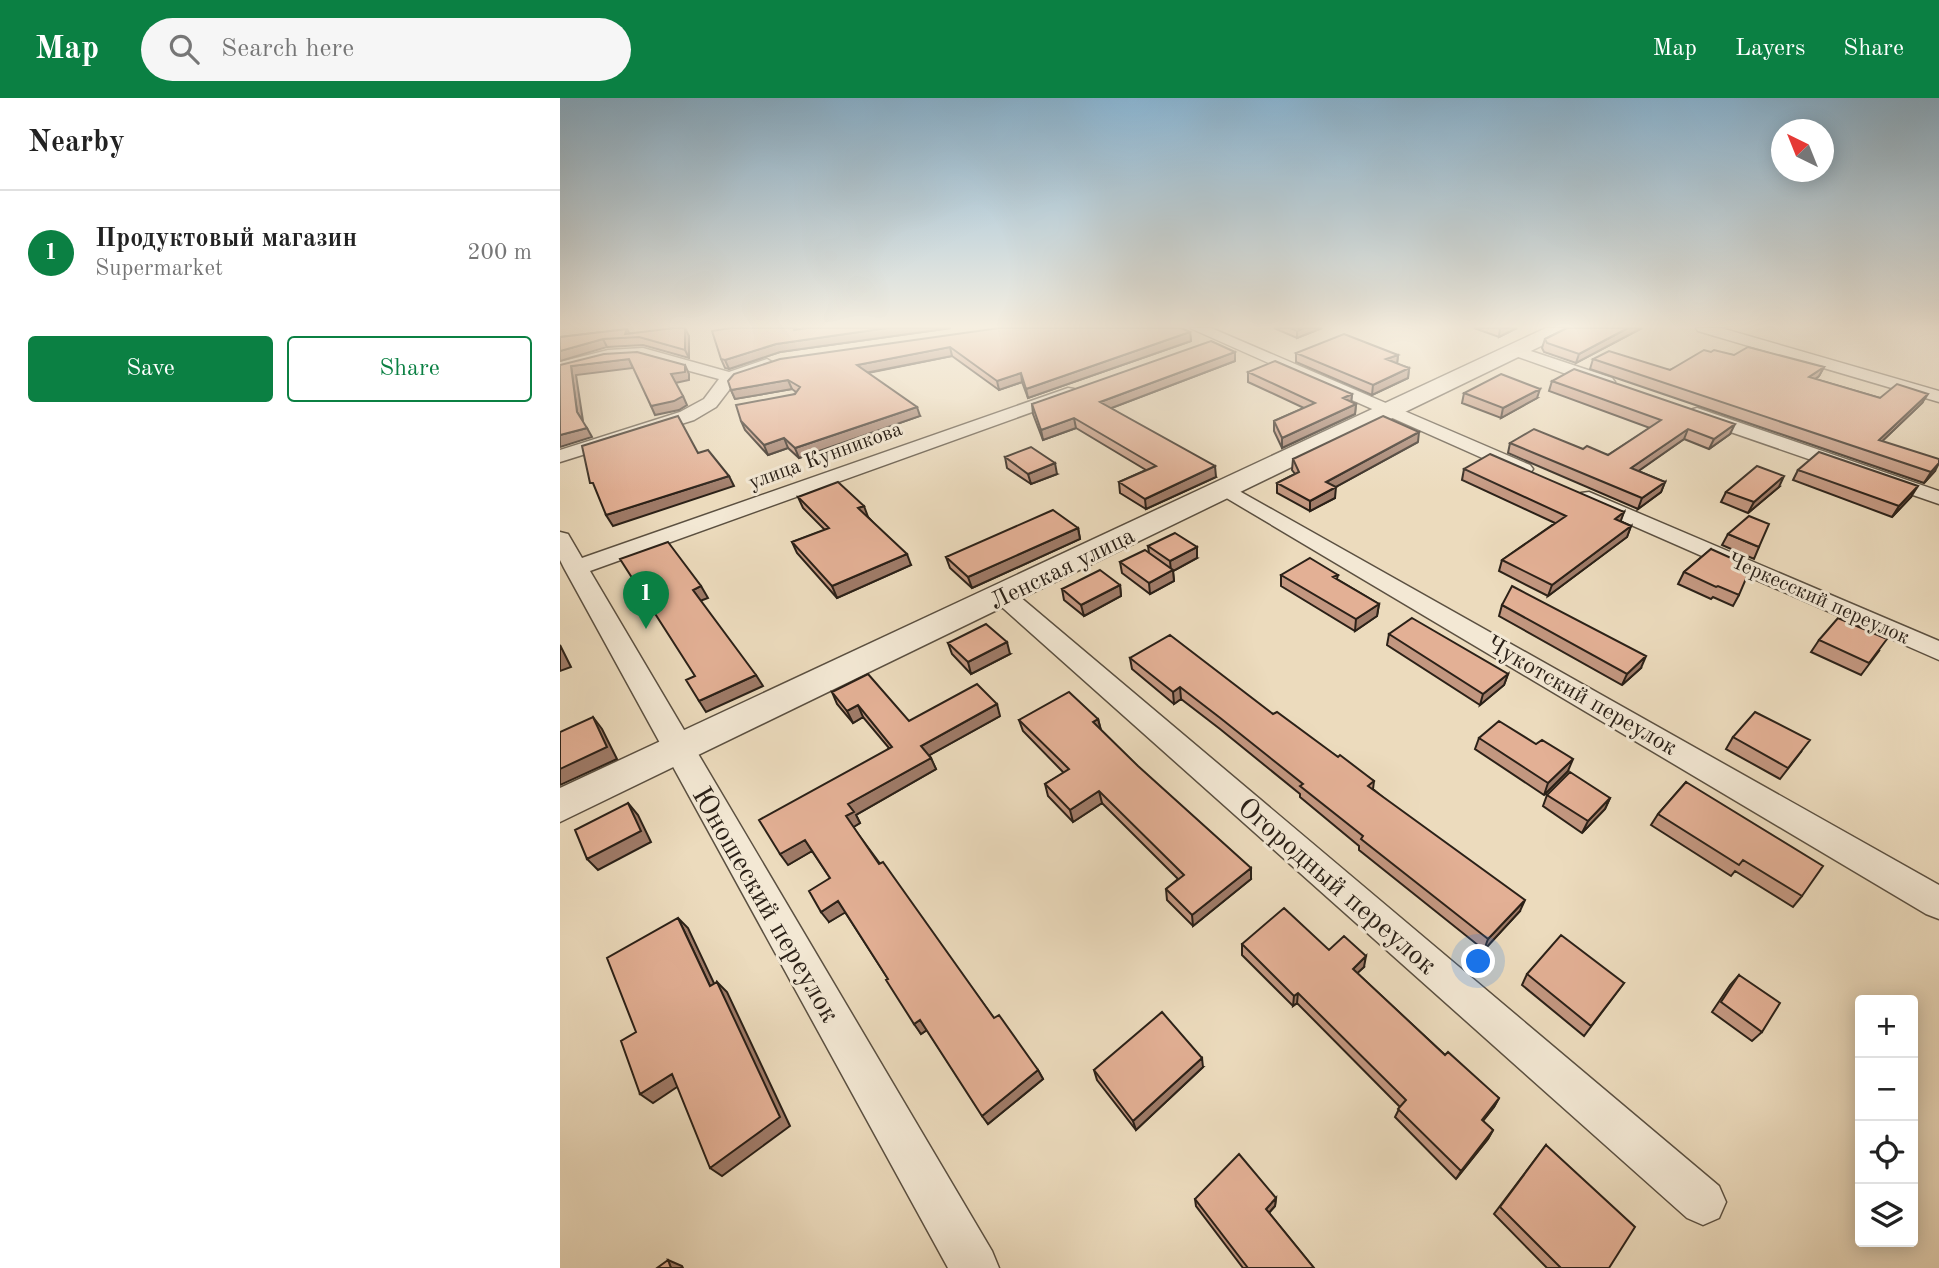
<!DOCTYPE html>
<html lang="en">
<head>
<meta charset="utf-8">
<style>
  :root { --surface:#fff; --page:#f6f6f6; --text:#222; --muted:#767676; --line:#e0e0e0; --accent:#0b8043 }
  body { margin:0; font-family:"Old Standard TT",serif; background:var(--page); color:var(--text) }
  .controls { position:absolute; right:21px; bottom:21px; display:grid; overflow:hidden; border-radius:7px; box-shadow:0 4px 18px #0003 }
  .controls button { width:63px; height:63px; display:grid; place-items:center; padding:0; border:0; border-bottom:2px solid var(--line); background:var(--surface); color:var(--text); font:35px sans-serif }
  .compass { position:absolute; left:1211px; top:21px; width:63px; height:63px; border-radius:50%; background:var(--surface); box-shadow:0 4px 18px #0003; rotate:317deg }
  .you { position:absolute; left:919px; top:864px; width:24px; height:24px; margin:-18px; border:5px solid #fff; border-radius:50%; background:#1a73e8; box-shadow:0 0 0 10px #1a73e833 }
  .badge { display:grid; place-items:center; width:46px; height:46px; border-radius:50%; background:var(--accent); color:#fff; font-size:23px; font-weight:700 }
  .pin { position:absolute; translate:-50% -58px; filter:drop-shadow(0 2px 4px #0008) }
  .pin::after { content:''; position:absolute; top:37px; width:24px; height:21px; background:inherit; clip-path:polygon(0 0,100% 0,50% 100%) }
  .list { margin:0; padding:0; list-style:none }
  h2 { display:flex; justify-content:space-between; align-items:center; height:91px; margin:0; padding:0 28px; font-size:30px }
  h2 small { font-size:23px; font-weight:400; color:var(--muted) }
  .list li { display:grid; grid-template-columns:46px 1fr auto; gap:21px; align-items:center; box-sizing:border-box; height:126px; padding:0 28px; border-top:2px solid var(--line) }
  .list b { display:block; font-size:26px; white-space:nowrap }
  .list p { margin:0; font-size:23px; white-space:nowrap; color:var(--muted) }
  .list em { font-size:23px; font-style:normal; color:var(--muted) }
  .actions { display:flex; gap:14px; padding:21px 28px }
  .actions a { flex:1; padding:16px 0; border:2px solid var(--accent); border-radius:7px; text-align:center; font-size:24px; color:var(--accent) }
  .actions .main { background:var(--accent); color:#fff }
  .icon { flex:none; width:38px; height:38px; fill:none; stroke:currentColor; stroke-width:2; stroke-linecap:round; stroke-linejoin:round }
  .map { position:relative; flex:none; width:1379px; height:1170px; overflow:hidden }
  header { display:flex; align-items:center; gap:42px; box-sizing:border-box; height:98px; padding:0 35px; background:var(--accent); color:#fff }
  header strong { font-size:33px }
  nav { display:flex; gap:38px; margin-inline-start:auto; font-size:24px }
  .search { width:490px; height:63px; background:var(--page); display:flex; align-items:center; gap:18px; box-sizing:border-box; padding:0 24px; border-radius:38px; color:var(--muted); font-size:26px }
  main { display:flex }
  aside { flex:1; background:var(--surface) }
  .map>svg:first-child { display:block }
</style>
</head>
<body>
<header>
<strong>Map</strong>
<div class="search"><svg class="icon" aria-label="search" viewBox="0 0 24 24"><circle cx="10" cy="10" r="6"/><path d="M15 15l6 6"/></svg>Search here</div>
<nav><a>Map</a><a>Layers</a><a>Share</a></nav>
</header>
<main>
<aside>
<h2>Nearby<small></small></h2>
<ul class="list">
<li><span class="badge">1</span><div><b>Продуктовый магазин</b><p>Supermarket</p></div><em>200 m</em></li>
</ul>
<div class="actions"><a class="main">Save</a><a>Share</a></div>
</aside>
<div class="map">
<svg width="1379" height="1170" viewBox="0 0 1379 1170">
  <rect width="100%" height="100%" fill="#ecdbbd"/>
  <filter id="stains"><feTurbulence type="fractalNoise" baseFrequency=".00286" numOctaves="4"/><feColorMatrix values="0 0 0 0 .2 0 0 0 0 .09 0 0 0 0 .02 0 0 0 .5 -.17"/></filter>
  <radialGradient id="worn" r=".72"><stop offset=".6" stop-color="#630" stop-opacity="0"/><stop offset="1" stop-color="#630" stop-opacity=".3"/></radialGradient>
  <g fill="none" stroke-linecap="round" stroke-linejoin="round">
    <g stroke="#5b5041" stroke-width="3">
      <path id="minor" d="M630 230H651L970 367 973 371 970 375H956Z
        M1136 230H1161L1379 293V304L1138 233Z
        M956 248 1052 280 1055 284 1052 288H1040L950 256 948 253 950 250Z
        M83 250 169 274 207 261 215 266 213 270 176 283 156 309 134 322 0 364V352L120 314 144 301 159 281 82 260 48 262 0 274V264L48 252Z
        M508 290 514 291 517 295 514 299 30 473 432 1153 439 1170H388L4 470 0 462V434L8 436 22 460Z
        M1137 310 1379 393V406L1130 320 1128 316 1130 312Z
        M665 385 1379 787V821L1366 816 658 395 654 391 658 387Z
        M1029 394 1379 543V562L1021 405 1018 400 1021 395Z
        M444 490 453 493 1159 1088 1166 1104 1159 1120 1143 1127 1127 1120 435 503 432 498 435 493Z"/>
    </g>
    <g stroke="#5b5041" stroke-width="3">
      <path id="tertiary" d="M986 230H1012L1010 234 0 724V690Z"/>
    </g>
    <use href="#minor" fill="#f3e8d4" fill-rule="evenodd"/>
    <use href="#tertiary" fill="#f3e8d4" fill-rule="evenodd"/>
  </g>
  <path fill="#c39780" stroke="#2b2118" stroke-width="2" d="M170 230H236V232L246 230H391L220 254 169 271 165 270 161 261Z
    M439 230 630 234 631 243 468 300 462 284 439 292 392 258 308 275 360 318 239 360 228 350 208 357 185 332 181 323 235 296 236 294 232 291 175 301 171 292Z
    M714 230H762L737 240Z
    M914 230H957L939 239Z
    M1007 230H1082L1016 265 984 254 982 250 985 241Z
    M67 231 69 235 129 238V260L83 247 47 249 0 239Z
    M1151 254 1264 269 1259 278 1255 281 1320 300 1362 305 1322 343 1375 373 1364 385 1030 271 1033 261 1110 272Z
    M736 255 838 257 837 266 849 270 848 280 812 297 736 264Z
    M675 263 551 310 656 379 586 411 560 395 559 384 586 372 516 330 483 342 473 316 472 306Z
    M688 274 792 296 791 304 796 306 795 316 722 350 714 333V323L744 310 688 284Z
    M992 283 1170 336 1149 351 1124 341 1078 373 1105 384 1101 394 1078 411 948 355 950 345 1023 351 1048 357 1090 330 989 293Z
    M904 295 977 300 941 320 902 305Z
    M858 344 775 389V400L750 413 717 395V385L735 376 732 372 733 361Z
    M445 359 497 376 471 386 447 370Z
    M904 371 1064 414 1060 423 1071 428 1067 439 988 498 939 473 942 462 995 425 902 382Z
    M1238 372 1351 399 1332 419 1233 382Z
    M1219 389 1188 415 1161 404 1166 394Z
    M238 399 308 419 351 467 277 500 237 455 232 444 265 432 243 410Z
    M518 430 520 441 412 490 390 470 386 459Z
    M1168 436 1199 449 1194 461 1162 447Z
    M588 448 637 460 613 473 614 483 590 496 562 475 560 464 589 455Z
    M1151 451 1179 497 1173 508 1153 499 1151 501 1118 486 1124 474Z
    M721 477H778L777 481 819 506 817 518 795 533 721 488Z
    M560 487 561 498 524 518 504 502 502 491Z
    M942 507 1081 570 1062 587 939 518Z
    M829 536 948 576 944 587 920 607 827 547Z
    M1259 542 1319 553 1301 577 1251 554Z
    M388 545 450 556 411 576 392 556Z
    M570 560 713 616 814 683 813 691 960 813 924 852 799 752V748L740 699V696L660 631 621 601 614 606 572 571Z
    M272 594 349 623 440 618 369 657 376 671 296 717 300 725 293 729 434 920 478 972 483 981 428 1026 367 932 361 936 328 881 285 814 269 824 270 780 252 753 228 767 329 650 303 619 293 625 277 606Z
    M538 621 541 632 691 781 633 828 607 802 606 791 618 781 542 705 513 724 488 698 485 686 504 675 463 633 459 622Z
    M1173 639 1241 654 1220 681 1166 651Z
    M919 640 1008 673 984 697 915 651Z
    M1126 684 1242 798 1233 809 1175 773 1171 778 1091 727 1098 716Z
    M987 697 1050 700 1045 711 1022 735 983 708Z
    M682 846 769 852 804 869 797 875 885 957 939 1000 934 1009 923 1023 933 1032 928 1041 896 1081 835 1019 840 1009 737 905 733 908 682 857Z
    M967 876 1064 885 1024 938 962 887Z
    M1179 877 1202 934 1192 943 1152 914 1170 887Z
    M643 969 576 1032 537 982 534 972Z
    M986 1047 1049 1170H987L934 1116Z
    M716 1100 715 1108 709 1115 754 1170H683L636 1108 635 1101Z"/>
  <path fill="#9f7b68" stroke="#2b2118" stroke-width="2" d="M125 230 129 238V260L125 252Z
    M327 230H391L220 254 169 271 165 262 216 246Z
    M744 230H762L737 240V233Z
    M940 230H957L939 239Z
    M1068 230H1082L1016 265 1019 256Z
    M630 234 631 243 468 300 466 291Z
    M43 241 47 249 0 263V253Z
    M390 249 392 258 300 276 297 267Z
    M675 254V263L541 314 540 304Z
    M838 257 837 266 826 261Z
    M69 261 73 270 16 277 23 323 17 314 11 268Z
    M125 267 129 276V282L115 285 111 276Z
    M1264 269 1259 278 1245 289 1249 279Z
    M849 270 848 280 812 297 813 287Z
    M461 275 462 284 439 292 437 283Z
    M228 282 232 291 175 301 171 292Z
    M980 291 977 300 941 320 943 310Z
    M792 296 791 306 783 300Z
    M1368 296 1362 305 1313 352 1319 342Z
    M123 298 127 307 119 312 95 317 91 308Z
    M796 306 795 316 722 350V340Z
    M357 309 360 318 239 360 235 350Z
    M514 320 516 330 483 342 481 332Z
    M1175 326 1170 336 1149 351 1154 341Z
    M27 330 32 339 0 349V337Z
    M1128 331 1124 341 1067 381 1071 370Z
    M859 334 858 344 765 395 766 384Z
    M224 340 228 350 208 357 204 347Z
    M495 365 497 376 471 386 468 376Z
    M1379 365 1375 373 1364 385 1371 374Z
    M655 368 656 379 586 411 585 401Z
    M169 378 174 388 53 428 46 417Z
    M1224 378 1219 389 1188 415 1194 404Z
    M1105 384 1101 394 1078 411 1082 400Z
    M1358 388 1351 399 1332 419 1339 408Z
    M776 389 775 400 750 413V403Z
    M304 408 308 419 302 421 298 410Z
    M1064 414 1060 425 1055 421Z
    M1071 428 1067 439 988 498 992 487Z
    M518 430 520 441 412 490 408 479Z
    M637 449V460L613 473 614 483 590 496 589 485 611 473 610 463Z
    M347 456 351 467 277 500 272 488Z
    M560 487 561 498 524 518 521 507Z
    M141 488 148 500 140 503 133 492Z
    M819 506 817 518 795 533 796 521Z
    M447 544 450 556 411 576 408 564Z
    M0 547 11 569 0 573Z
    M1086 558 1081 570 1062 587 1067 576Z
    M948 576 944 587 920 607 923 596Z
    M196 577 203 588 146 614 139 603Z
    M620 589 621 601 614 606 613 594Z
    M437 606 440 618 366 659 361 648Z
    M298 607 303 619 293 625 287 613Z
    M33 619 42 631 57 661 0 687V671Z
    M538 621 541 633 533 624Z
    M371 660 376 671 296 717 300 725 292 730 286 718 288 706Z
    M1013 661 1008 673 984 697 988 685Z
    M539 693 542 705 513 724 510 712Z
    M1050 700 1045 711 1022 735 1028 723Z
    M68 705 78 717 91 744 38 772 27 761Z
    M245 742 252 753 228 767 220 756Z
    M691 770V781L633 828 632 817Z
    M965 802 960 813 924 852 928 841Z
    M278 803 286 814 269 824 261 814Z
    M118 820 128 830 160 898 150 888Z
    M806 858 804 869 791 881 793 871Z
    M157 884 167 894 230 1028 162 1078 150 1070Z
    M738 895 737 905 733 908 734 898Z
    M360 922 367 932 361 936 354 926Z
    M642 960 643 969 576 1032 573 1023Z
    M478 972 483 981 428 1026 422 1018Z
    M112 976 123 985 93 1005 80 996Z
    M939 1000 934 1009 917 1030 922 1022Z
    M933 1032 928 1041 896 1081 901 1073Z
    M716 1100 715 1108 706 1118V1111Z
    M108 1162 122 1168 123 1170H111Z"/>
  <path fill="#e3b095" stroke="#2b2118" stroke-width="2" d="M114 230H125V252L79 239 43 241 0 253V239L67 231 65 236Z
    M170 230H234V232L246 230H327L216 246 165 262 161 261 152 233Z
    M439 230H621L630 234 466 291 461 275 437 283 390 249 297 267 357 309 235 350 224 340 204 347 181 323 176 307 235 296 240 289 228 282 171 292 168 283 174 276 220 261Z
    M730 230H744L737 233Z
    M1007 230H1068L1019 256 987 245 985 241Z
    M784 236 838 257 826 261 849 270 813 287 736 255Z
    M651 243 675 254 540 304 655 368 585 401 559 384 596 368 514 320 481 332 472 306Z
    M1188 249 1264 269 1249 279 1320 300 1337 286 1368 296 1319 342 1379 361V365L1371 374 1033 261 1049 253 1110 272 1144 252 1151 254 1154 252 1174 257Z
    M77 254 125 267V274L111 276 123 298 114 303 91 308 69 261 11 268 17 314 27 330 0 337V267L44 256Z
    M715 263 792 296 783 300 796 306 722 340 714 323 755 305 688 274Z
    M1014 271 1175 326 1154 341 1128 331 1071 370 1105 384 1082 400 950 345 974 331 1023 351 1027 348 1048 357 1101 322 992 283Z
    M941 276 980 291 943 310 904 295Z
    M118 318 138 355 148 352 169 378 46 417 33 385H30L22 348Z
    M823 318 859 334 766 384 776 389 750 403 717 385 739 374 733 361Z
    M471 349 495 365 468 376 445 359Z
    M1259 354 1358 388 1339 408 1238 372Z
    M930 356 1064 414 1055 421 1071 428 992 487 942 462 1006 418 904 371Z
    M1197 368 1224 378 1194 404 1166 394Z
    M278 384 304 408 298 410 347 456 272 488 232 444 269 430 238 399Z
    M493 412 518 430 408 479 386 459Z
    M1189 418 1209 426 1199 449 1168 436Z
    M615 435 637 449 610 463 588 448Z
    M108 444 141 488 133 492 196 577 139 603 126 582 135 578 60 461Z
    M1151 451 1191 469 1179 497 1158 488 1156 489 1124 474Z
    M585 452 613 472 589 485 560 464Z
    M750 460 778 477 773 479 819 506 796 521 721 477Z
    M540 472 560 487 521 507 502 491Z
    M952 488 1086 558 1067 576 942 507Z
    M852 520 948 576 923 596 829 536Z
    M1278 520 1327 541 1309 565 1259 542Z
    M426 526 447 544 408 564 388 545Z
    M610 537 713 616 717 614 778 659 780 657 814 683 808 688 965 802 928 841 801 741 803 738 740 688 743 686 659 619 620 589 613 594 570 560Z
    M308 576 349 623 417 586 437 606 361 648 371 660 288 706 294 714 286 718 319 766 323 764 434 920 439 917 478 972 422 1018 360 922 354 926 326 882 328 881 278 803 261 814 249 793 270 780 245 742 220 756 199 722 332 649 298 607 287 613 272 594Z
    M509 594 538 621 533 624 578 668 691 770 632 817 606 791 624 777 539 693 510 712 485 686 509 671 459 622Z
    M1195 614 1250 642 1228 670 1173 639Z
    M33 619 47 649 0 671V634Z
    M939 623 976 646 982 642 1013 661 988 685 919 640Z
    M1010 674 1050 700 1028 723 987 697Z
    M1126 684 1263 768 1242 798 1183 762 1179 767 1098 716Z
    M68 705 81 733 27 761 15 732Z
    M724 810 769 852 784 838 806 858 793 871 885 957 888 954 939 1000 922 1022 933 1032 901 1073 838 1011 846 1002 738 895 734 898 682 846Z
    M118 820 150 888 157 884 220 1019 150 1070 112 976 80 996 61 943 76 934 47 860Z
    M1001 837 1064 885 1031 928 967 876Z
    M1179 877 1220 905 1202 934 1161 904Z
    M602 914 642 960 573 1023 534 972Z
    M986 1047 1075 1129 1049 1170H1001L940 1109Z
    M679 1056 716 1100 706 1111 754 1170H688L635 1101Z
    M108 1162 111 1170H97Z"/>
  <linearGradient id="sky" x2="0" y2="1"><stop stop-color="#89b6d5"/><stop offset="0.58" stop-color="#f6efe1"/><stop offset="1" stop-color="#f6efe1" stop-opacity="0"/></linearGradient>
  <rect width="1379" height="394" fill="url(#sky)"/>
  <g text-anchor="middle" stroke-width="6" stroke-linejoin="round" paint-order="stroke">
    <g font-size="21" fill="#2b2118" stroke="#f3e8d4">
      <text transform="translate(265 357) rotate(-20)" y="7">улица Кунникова</text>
      <text transform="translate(1259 500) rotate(24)" y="7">Черкесский переулок</text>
    </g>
    <g font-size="24" fill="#2b2118" stroke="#f3e8d4">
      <text transform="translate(502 470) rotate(-26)" y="8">Ленская улица</text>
      <text transform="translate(1022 597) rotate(30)" y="8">Чукотский переулок</text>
    </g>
    <g font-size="28" fill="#2b2118" stroke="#f3e8d4">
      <text transform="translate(778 787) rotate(41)" y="10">Огородный переулок</text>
      <text transform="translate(207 806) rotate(60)" y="10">Юношеский переулок</text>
    </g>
  </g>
  <rect width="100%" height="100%" filter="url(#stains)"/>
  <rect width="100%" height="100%" fill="url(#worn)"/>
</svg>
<div class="controls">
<button>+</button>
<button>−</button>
<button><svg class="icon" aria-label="locate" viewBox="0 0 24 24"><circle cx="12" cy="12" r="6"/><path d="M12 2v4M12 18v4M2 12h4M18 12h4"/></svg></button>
<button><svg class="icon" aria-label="layers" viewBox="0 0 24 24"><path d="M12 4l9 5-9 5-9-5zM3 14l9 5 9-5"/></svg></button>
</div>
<svg class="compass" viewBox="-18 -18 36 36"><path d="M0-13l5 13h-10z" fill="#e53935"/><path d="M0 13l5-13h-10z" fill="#767676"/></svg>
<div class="you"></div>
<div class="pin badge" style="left:86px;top:531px">1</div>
</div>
</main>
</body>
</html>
